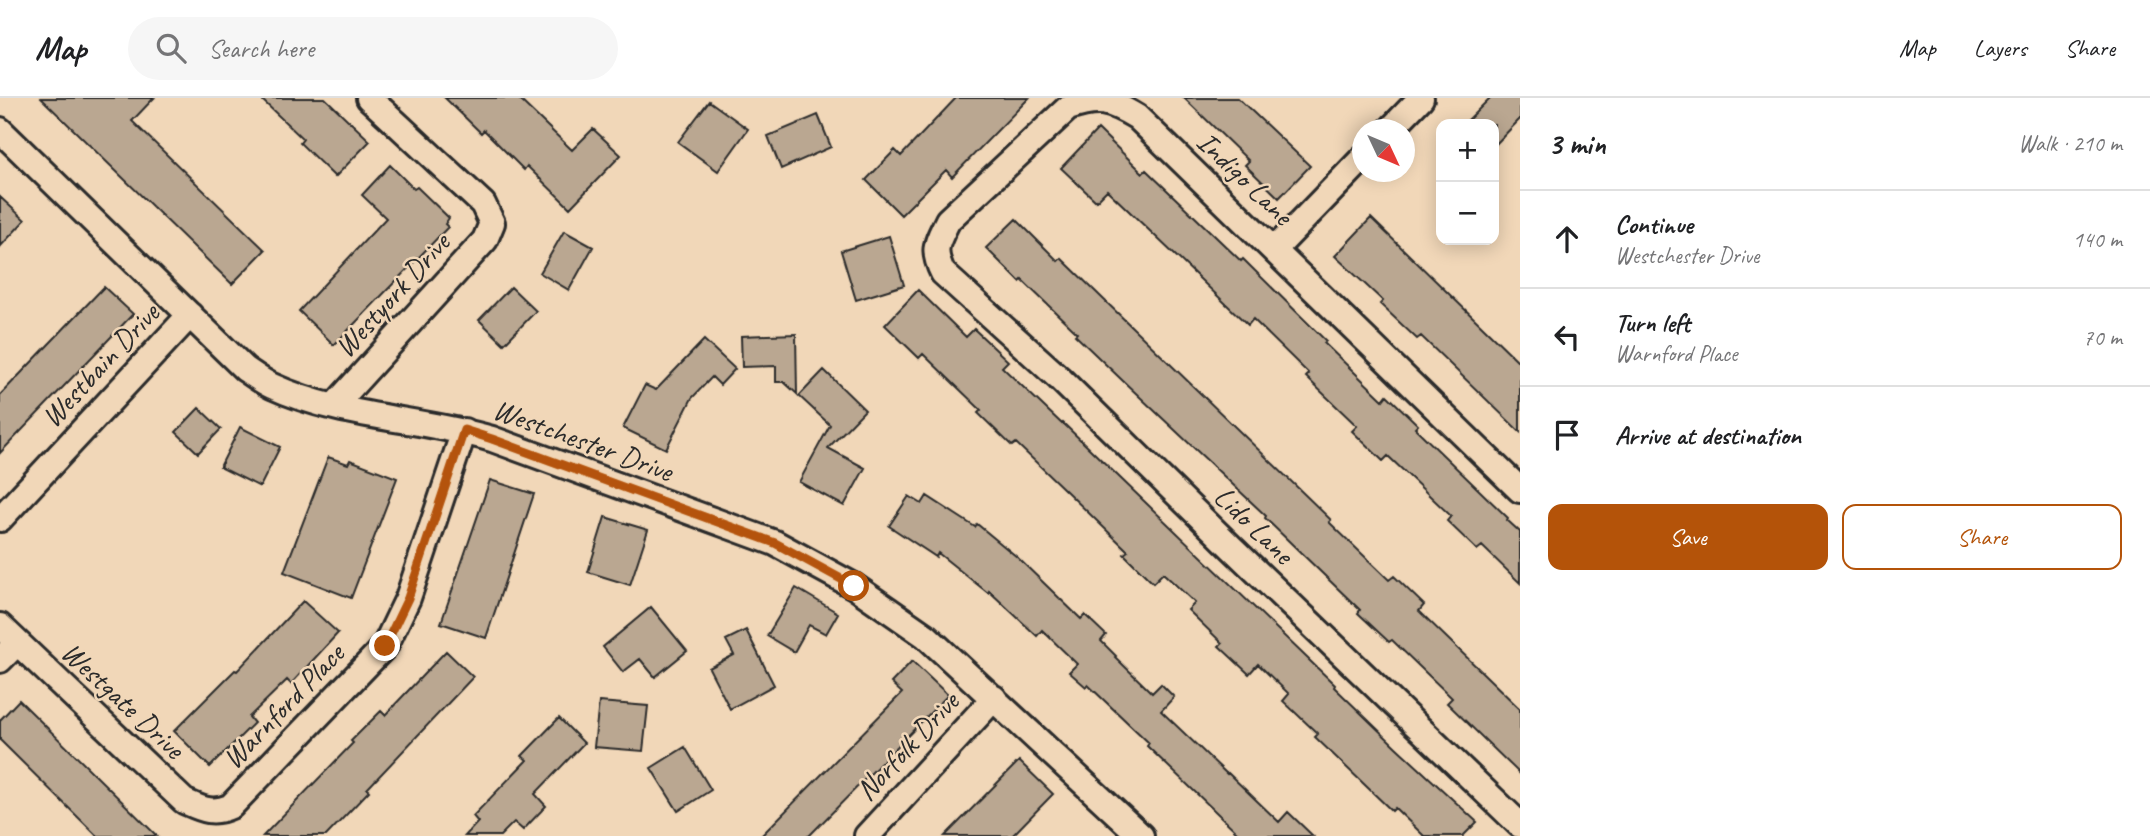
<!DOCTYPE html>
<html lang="en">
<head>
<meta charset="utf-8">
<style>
  :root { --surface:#fff; --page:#f6f6f6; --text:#202124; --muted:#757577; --line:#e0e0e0; --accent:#b45309 }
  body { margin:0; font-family:Caveat,sans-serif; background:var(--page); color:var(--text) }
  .controls { position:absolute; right:21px; top:21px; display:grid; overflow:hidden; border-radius:14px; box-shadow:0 4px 18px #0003 }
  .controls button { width:63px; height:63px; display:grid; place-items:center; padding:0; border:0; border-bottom:2px solid var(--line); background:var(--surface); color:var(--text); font:35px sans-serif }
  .compass { position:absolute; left:1352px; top:21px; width:63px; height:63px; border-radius:50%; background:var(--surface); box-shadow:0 4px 18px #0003; rotate:134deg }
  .stop { position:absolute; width:21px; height:21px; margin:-16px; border:5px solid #b45309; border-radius:50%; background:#fff }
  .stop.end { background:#b45309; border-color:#fff; box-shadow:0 2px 7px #0008 }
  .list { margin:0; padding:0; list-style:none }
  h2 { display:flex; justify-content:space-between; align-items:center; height:91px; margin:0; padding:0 28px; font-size:30px }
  h2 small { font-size:23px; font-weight:400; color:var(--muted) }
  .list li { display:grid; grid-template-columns:46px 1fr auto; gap:21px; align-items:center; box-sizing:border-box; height:98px; padding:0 28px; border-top:2px solid var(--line) }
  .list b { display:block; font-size:26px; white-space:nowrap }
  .list p { margin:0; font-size:23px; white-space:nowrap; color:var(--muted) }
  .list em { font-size:23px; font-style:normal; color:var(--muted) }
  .actions { display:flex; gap:14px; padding:21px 28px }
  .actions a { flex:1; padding:16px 0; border:2px solid var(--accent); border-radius:14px; text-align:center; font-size:24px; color:var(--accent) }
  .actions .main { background:var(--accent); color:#fff }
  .icon { flex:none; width:38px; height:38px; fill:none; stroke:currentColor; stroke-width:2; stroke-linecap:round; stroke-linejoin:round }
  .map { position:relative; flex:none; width:1520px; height:738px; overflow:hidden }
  header { display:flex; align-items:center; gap:42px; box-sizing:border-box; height:98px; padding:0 35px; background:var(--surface); border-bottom:2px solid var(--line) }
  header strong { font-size:33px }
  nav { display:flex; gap:38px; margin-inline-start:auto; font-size:24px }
  .search { width:490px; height:63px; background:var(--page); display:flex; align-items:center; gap:18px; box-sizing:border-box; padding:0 24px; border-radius:38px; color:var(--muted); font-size:26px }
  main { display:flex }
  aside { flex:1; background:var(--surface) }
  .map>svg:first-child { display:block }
</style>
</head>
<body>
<header>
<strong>Map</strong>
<div class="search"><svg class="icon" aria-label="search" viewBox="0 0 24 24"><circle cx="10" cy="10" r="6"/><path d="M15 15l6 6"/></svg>Search here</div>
<nav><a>Map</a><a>Layers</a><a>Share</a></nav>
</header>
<main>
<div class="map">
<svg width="1520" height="738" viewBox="0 0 1520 738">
  <rect width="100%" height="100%" fill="#f1d7b8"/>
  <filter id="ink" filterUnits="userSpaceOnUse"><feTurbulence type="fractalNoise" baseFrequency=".0143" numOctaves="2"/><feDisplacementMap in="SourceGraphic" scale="14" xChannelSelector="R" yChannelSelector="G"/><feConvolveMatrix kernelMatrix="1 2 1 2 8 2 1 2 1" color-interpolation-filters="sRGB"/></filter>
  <g filter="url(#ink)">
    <path fill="#baa791" stroke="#2b2b2b" stroke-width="2" d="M41 0H154L132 23 265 152 232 186Z
      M260 0H325L370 43 335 79 300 45 303 41Z
      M445 0H518L572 52 593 31 621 57 570 110 527 68 524 72 484 32 481 35Z
      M956 0H1029L952 79 946 72 901 117 866 82 895 52 901 58Z
      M1184 0H1238L1310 68 1279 100 1245 67 1249 63Z
      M1490 0H1520V21L1494 48V26H1464Z
      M709 3 748 31 718 73 678 44Z
      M818 17 831 49 781 71 768 38Z
      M1098 31 1143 75 1146 72 1241 163 1243 161 1326 243 1324 245 1383 302 1387 297 1418 327 1415 330 1508 420 1507 422 1520 434V485L1482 448 1477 452 1447 423 1451 418 1388 358 1383 363 1352 333 1357 328 1306 279 1309 276 1253 221 1248 227 1107 92 1096 103 1061 70Z
      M390 67 414 91 417 89 449 120 445 126 448 129 334 247 299 213 386 120 362 97Z
      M0 99 25 122 0 149Z
      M1371 120 1520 265V334L1421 238 1417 241 1380 206 1383 203 1335 158Z
      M1016 121 1058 163 1061 160 1099 197 1331 422 1329 424 1389 482 1394 478 1424 507 1419 513 1520 611V676L1447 605 1452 600 1392 542 1389 544 1358 515 1360 512 1265 420 1266 418 1123 283 1075 237 1077 235 1022 182 1020 184 986 150Z
      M564 133 593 149 569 192 540 175Z
      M889 138 904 187 856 202 841 153Z
      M104 189 133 216 0 355V297Z
      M511 189 536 213 504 246 479 222Z
      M918 192 966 239 974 231 1008 263 1002 269 1062 326 1063 325 1335 587 1334 589 1396 649 1477 724 1463 738H1424L1395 710 1392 713 1315 639 1318 636 1283 603 1289 596 1258 566 1249 576 1219 548 1222 545 1188 512 1195 505 1163 475 1153 485 1124 456 1128 453 1066 393 1016 345 1012 348 978 315 981 312 923 256 919 260 885 227Z
      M796 236 797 296 784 284H776V268L742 269 741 238Z
      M704 242 735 271 720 287 712 279 692 300 666 351 623 330 645 287 656 292Z
      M824 272 865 312 828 350 865 370 844 408 799 384 830 327 799 298Z
      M199 310 221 331 198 355 176 334Z
      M240 329 280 349 260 389 220 369Z
      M328 359 348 366 350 362 397 380 351 500 284 474Z
      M490 382 534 396 486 540 441 525Z
      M909 398 922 406 927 398 975 429 977 426 1017 459 1081 521 1085 517 1106 537 1101 543 1116 558 1115 559 1152 595 1161 586 1174 599 1161 613 1227 676 1228 675 1279 724 1288 714 1313 738H1241L1147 648 1149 645 1088 587 1086 589 1069 574 1077 566 1042 532 1037 538 989 493 988 495 938 455 936 459 889 428Z
      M605 419 648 432 630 487 588 474Z
      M796 490 838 515 826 536 809 527 794 554 767 538Z
      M303 503 338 535 291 586 287 582 249 619 254 625 210 669 174 633 235 572 237 573Z
      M651 509 687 553 655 579 640 561 623 574 603 549Z
      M746 532 774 587 730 611 709 570 734 557 726 542Z
      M446 553 473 579 367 691 369 693 326 738H263L353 645 351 643 381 613 385 617Z
      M912 563 948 597 809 738H761L902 595 891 585Z
      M19 602 157 738H97L0 642V622Z
      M599 604 648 608 643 653 594 649Z
      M559 620 584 645 535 696 546 708 523 732 514 724 500 738H465L478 724 473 718 527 662 522 658Z
      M685 649 711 692 678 713 651 670Z
      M1019 663 1053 696 1012 738H945Z"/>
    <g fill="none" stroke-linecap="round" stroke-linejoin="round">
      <g stroke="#2b2b2b" stroke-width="30">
        <path id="minor" d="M0 32 245 271C254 277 263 284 272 288 341 320 421 320 492 341L775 445 854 488 926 538 1141 738
          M1390 32 1421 0
          M1274 152 1363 60
          M334 308 485 142 492 125 483 106 369 0
          M1520 392 1137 19C1109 2 1099 0 1068 10L948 122C937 145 931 151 943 175L1059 280 1232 450 1520 727
          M0 421 190 217
          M0 528 184 703C202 711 212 717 231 708L385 548 408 500 464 333
          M0 562 17 545
          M867 738 994 600"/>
      </g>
      <use href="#minor" stroke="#f1d7b8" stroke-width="24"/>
    </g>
  </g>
  <g fill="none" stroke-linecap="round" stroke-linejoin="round" filter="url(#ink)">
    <path stroke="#b45309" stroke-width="9" d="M385 548 408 500 464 332 492 341 775 445 854 488"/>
  </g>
  <g text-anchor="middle" stroke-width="5" stroke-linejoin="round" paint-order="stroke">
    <g font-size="30" fill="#2b2b2b" stroke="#f1d7b8">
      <text transform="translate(1245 80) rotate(44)" y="10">Indigo Lane</text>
      <text transform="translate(392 197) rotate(-48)" y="10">Westyork Drive</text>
      <text transform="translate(100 267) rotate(-47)" y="10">Westbain Drive</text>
      <text transform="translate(583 342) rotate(20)" y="10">Westchester Drive</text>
      <text transform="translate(1254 427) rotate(44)" y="10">Lido Lane</text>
      <text transform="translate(123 602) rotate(43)" y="10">Westgate Drive</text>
      <text transform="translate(283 608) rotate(-46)" y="10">Warnford Place</text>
      <text transform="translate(907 648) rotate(-47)" y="10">Norfolk Drive</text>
    </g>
  </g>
</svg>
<div class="controls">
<button>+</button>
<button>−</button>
</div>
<svg class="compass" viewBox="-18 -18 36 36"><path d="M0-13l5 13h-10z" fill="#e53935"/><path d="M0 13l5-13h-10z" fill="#757577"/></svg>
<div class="stop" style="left:854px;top:488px"></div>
<div class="stop end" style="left:385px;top:548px"></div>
</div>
<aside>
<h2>3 min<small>Walk · 210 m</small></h2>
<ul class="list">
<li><svg class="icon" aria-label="ahead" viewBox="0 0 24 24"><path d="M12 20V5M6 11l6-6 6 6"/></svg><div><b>Continue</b><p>Westchester Drive</p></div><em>140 m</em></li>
<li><svg class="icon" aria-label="left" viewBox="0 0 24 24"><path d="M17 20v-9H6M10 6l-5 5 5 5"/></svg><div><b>Turn left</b><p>Warnford Place</p></div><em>70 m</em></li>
<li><svg class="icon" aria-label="arrive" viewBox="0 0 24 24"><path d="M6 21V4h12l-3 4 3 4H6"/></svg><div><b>Arrive at destination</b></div></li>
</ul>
<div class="actions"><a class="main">Save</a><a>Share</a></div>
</aside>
</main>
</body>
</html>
